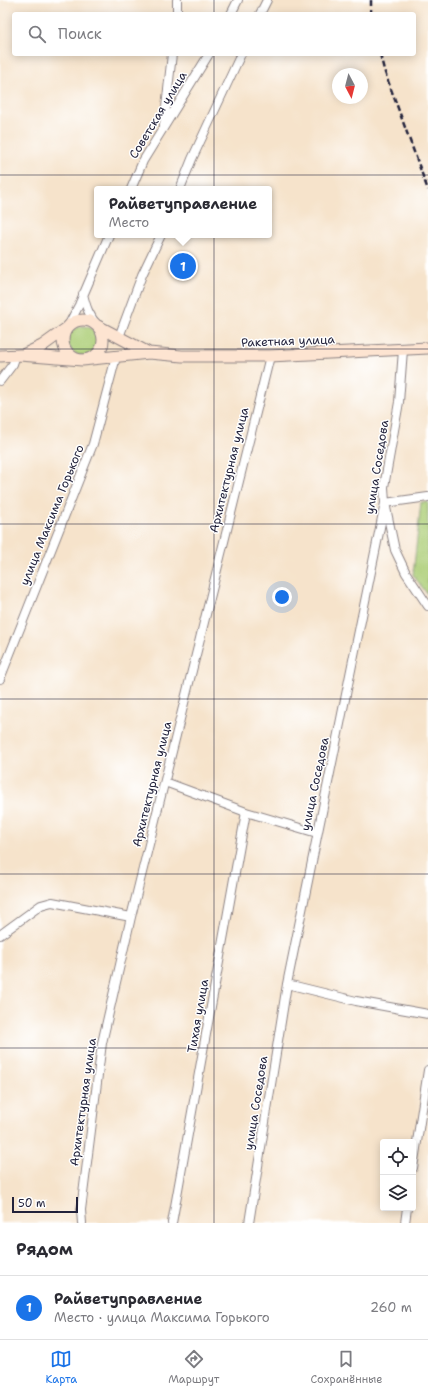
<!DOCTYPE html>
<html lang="ru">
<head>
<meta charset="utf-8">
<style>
  :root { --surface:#fff; --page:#f2f2f3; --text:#2b2b33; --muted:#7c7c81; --line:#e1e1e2; --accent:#1a73e8 }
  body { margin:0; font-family:"Shantell Sans",sans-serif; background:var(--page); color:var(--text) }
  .controls { position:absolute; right:12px; bottom:12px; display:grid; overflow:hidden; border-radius:4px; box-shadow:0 2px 10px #0003 }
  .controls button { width:36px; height:36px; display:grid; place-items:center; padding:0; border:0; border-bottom:1px solid var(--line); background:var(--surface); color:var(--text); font:20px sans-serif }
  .compass { position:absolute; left:332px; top:68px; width:36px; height:36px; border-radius:50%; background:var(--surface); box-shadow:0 2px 10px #0003; rotate:173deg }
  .scale { position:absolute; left:12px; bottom:10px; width:66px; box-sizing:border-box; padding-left:4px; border:2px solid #22223b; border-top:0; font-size:11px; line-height:14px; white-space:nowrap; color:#22223b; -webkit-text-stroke:3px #fff; paint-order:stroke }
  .you { position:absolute; left:282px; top:597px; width:14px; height:14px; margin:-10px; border:3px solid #fff; border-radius:50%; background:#1a73e8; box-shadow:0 0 0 6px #1a73e833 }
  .badge { display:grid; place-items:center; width:26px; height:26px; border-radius:50%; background:var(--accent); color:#fff; font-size:13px; font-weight:700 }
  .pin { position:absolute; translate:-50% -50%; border:2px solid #fff; box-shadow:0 1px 4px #0006 }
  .popup { position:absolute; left:94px; top:186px; width:178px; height:52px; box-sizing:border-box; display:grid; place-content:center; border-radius:4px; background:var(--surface); filter:drop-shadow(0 1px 3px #0005); font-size:13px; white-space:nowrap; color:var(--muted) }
  .popup b { font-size:15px; color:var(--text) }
  .popup::after { content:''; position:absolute; left:50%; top:100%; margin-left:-8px; border:8px solid transparent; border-top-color:var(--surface) }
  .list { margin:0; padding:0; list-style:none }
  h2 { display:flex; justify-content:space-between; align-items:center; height:52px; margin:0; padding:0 16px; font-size:17px }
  h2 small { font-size:13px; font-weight:400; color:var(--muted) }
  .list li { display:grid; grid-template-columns:26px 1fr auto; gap:12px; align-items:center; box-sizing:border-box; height:64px; padding:0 16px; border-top:1px solid var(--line) }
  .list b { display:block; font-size:15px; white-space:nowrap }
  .list p { margin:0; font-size:13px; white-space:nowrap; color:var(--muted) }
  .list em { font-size:13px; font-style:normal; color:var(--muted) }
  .icon { flex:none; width:22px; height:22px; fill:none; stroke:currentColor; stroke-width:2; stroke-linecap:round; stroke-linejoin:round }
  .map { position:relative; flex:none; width:428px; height:1223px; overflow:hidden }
  .search { position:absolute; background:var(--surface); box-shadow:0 2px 10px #0003; left:12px; right:12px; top:12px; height:44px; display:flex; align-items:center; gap:10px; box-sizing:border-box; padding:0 14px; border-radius:4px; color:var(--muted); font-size:15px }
  .sheet { height:116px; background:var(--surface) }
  nav { display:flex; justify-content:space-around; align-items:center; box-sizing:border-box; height:56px; border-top:1px solid var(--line); background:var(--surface); font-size:11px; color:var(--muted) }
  nav a { display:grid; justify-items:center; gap:2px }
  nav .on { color:var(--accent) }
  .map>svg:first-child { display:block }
</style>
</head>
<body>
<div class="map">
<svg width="428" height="1223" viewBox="0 0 428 1223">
  <rect width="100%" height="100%" fill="#fff"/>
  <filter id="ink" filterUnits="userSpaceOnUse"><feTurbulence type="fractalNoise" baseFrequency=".025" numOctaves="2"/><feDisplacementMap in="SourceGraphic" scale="8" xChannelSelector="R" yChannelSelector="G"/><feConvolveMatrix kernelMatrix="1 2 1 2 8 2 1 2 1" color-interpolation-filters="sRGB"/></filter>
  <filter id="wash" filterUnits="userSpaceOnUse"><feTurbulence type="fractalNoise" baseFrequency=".012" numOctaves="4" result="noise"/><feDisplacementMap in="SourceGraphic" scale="16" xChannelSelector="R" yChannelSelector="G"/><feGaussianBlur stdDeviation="0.9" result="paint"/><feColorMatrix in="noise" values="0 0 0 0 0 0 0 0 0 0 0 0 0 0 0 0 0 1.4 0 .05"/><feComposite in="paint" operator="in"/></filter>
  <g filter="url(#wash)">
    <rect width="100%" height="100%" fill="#f6e3cb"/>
    <path fill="#abcd75" stroke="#667858" d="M68 341a15 15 0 1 1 30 0a15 15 0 1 1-30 0Z
      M421 502H428V595L413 575Z"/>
  </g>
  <g filter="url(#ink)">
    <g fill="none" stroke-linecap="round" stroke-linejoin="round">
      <g stroke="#8c8283" stroke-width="10">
        <path id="street" d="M177 14V0
          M231 14 238 0
          M260 14 267 0
          M164 125 172 54
          M131 189 143 161 209 54
          M180 189 192 159 241 54
          M83 294C86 307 89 316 98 326
          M67 328 79 305 109 235
          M119 337 142 275 161 235
          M0 381 13 364 16 355
          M428 497 385 503 395 550 406 573 428 606
          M0 679 93 444 116 357
          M165 782 246 812 317 833
          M0 935 41 905 52 902 131 917
          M287 984 356 1001 428 1014
          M413 1168 428 1070
          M82 1223 81 1210 102 1043 131 917 270 356
          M172 1223 246 812
          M249 1223 287 984 385 503 384 487 399 402 403 350
          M405 1223 407 1208"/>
      </g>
      <g stroke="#8c8283" stroke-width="13">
        <path id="secondary" d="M63 340a20 20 0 1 1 40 0a20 20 0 1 1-40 0Z
          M98 326 149 353
          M25 354 42 346 67 328
          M0 356 20 355 82 360 149 353 182 356H270L428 348"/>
      </g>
      <use href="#street" stroke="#fff" stroke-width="8"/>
      <use href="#secondary" stroke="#fde4d1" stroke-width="11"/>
      <path stroke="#22223b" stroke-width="2.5" stroke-dasharray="6 3" stroke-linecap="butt" d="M371 0V14
        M380 54 384 70 428 190"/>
    </g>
  </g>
  <path fill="none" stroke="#22223b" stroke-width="1" stroke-opacity="0.55" d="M214 0V14M214 54V1223M0 175H428M0 349H428M0 524H428M0 699H428M0 874H428M0 1048H428"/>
  <g text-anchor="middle" stroke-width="3" stroke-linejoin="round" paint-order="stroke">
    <g font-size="12" fill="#22223b" stroke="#fff">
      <text transform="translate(158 115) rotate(-59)" y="4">Советская улица</text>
      <text transform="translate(288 341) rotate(-2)" y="4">Ракетная улица</text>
      <text transform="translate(377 467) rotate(-81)" y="4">улица Соседова</text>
      <text transform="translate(229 470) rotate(-76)" y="4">Архитектурная улица</text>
      <text transform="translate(52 515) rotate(-68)" y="4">улица Максима Горького</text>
      <text transform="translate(152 784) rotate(-76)" y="4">Архитектурная улица</text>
      <text transform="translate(315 784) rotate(-78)" y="4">улица Соседова</text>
      <text transform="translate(198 1016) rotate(-80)" y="4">Тихая улица</text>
      <text transform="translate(83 1102) rotate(-82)" y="4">Архитектурная улица</text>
      <text transform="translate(256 1103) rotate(-81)" y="4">улица Соседова</text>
    </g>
  </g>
</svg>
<div class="controls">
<button><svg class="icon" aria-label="locate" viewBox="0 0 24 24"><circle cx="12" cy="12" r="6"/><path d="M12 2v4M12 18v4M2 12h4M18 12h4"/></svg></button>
<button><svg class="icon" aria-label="layers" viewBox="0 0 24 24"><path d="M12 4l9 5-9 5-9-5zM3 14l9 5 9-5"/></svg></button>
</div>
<svg class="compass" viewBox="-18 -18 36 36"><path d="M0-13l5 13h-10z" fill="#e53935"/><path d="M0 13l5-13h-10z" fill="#7c7c81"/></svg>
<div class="scale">50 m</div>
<div class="you"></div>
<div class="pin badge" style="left:183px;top:266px">1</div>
<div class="popup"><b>Райветуправление</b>Место</div>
<div class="search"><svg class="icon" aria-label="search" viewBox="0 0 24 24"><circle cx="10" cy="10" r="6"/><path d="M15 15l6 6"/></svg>Поиск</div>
</div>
<section class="sheet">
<h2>Рядом<small></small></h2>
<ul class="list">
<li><span class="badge">1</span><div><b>Райветуправление</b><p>Место · улица Максима Горького</p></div><em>260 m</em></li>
</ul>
</section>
<nav>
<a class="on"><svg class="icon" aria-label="map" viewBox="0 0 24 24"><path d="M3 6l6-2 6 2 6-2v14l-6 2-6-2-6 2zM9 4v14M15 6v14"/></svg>Карта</a>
<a><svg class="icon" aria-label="directions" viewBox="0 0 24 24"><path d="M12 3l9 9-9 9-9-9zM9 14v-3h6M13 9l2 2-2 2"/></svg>Маршрут</a>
<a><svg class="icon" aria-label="saved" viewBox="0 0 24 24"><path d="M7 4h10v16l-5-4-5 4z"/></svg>Сохранённые</a>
</nav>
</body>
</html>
